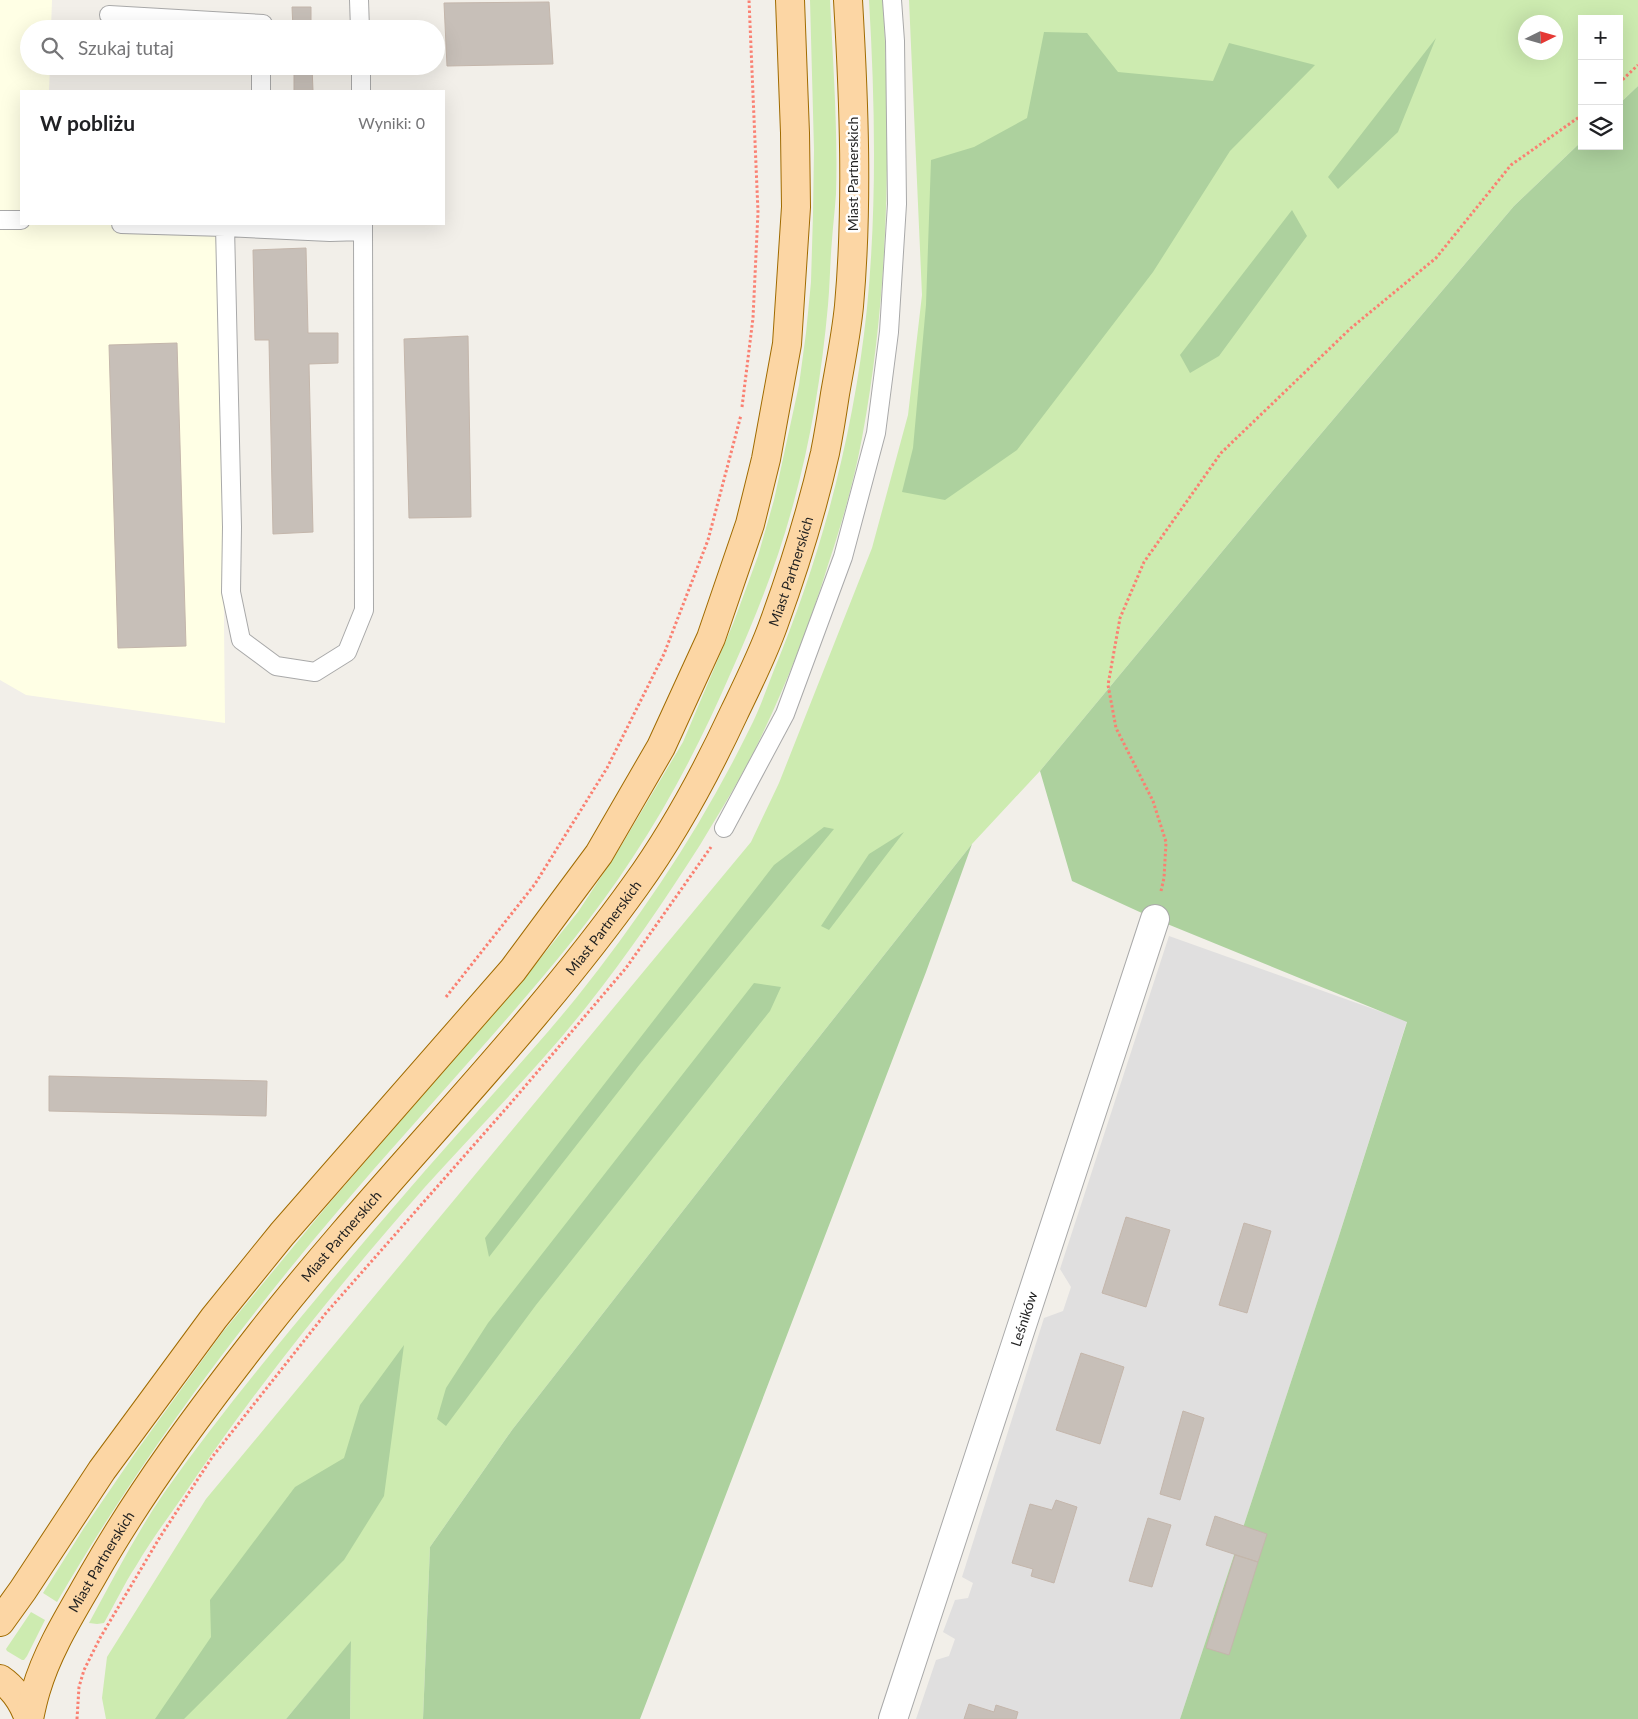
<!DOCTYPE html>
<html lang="pl">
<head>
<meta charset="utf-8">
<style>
  :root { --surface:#fff; --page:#f6f6f6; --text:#202124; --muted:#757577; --line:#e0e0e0 }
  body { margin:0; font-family:Lato,sans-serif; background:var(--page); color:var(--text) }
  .controls { position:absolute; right:15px; top:15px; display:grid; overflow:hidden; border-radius:0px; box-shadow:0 5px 20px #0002 }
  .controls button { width:45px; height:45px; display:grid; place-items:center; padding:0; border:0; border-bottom:1px solid var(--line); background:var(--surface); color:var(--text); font:25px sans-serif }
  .compass { position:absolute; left:1518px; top:15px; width:45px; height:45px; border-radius:50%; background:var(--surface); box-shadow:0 5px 20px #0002; rotate:85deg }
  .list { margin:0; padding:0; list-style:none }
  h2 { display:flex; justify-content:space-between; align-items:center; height:65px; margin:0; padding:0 20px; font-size:21px }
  h2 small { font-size:16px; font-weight:400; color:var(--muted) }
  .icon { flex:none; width:28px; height:28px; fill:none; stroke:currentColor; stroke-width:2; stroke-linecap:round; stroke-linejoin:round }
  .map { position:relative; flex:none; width:1638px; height:1719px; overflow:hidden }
  .search { position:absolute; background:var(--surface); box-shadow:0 5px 20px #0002; left:20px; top:20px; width:425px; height:55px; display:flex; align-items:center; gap:12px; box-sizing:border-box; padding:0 18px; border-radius:28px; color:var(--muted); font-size:19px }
  .panel { position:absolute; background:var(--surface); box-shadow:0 5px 20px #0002; left:20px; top:90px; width:425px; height:135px; border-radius:0px }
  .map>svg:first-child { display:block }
</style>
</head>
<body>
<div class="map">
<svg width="1638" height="1719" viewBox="0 0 1638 1719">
  <rect width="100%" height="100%" fill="#f2efe9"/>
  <path fill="#e0dfdf" d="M1169 936 1407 1021 1338 1239 1180 1719H916L936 1660 949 1656 955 1639 943 1632 955 1600 968 1598 973 1583 962 1577 1044 1318 1063 1311 1071 1287 1060 1269Z"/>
  <path fill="#ffffe5" d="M0 0H52L51 29H29V66H50L49 91H21V224H220L225 723 26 695 0 680Z"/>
  <path fill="#cdebb0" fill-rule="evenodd" d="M810 0H830C833 64 838 130 836 194 835 209 833 225 832 240 830 262 830 283 828 305 822 372 811 440 793 505 778 561 756 616 732 670 704 735 672 798 633 857 591 922 540 981 490 1038 439 1096 387 1153 337 1212 233 1334 138 1463 57 1602L43 1593 84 1528 138 1449 222 1333 327 1206 530 971 578 912 618 851 683 742 733 624 758 556 774 500 799 385 806 333 811 282 813 214 814 150Z
    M869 0H883C891 146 889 294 862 438 854 481 842 523 828 565 810 624 787 683 760 739 743 775 721 810 700 845 665 900 628 954 587 1006 537 1069 479 1127 425 1187 339 1285 256 1387 183 1496 167 1519 150 1542 136 1566 124 1584 115 1604 104 1623L97 1624 89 1623C113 1579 136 1534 164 1493 214 1422 270 1354 326 1287 368 1237 410 1187 454 1138 495 1091 538 1045 577 997 643 914 702 826 749 730 759 711 766 690 774 670 822 554 854 433 867 308 877 206 875 103 869 0Z
    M909 0H1638V86L1619 104V19H1582V141L1514 206 1265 500 1040 771 972 844 778 1089 512 1430 430 1547 423 1719H350L351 1642 286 1719H106L102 1698 107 1657 206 1499 751 842 779 783 872 548 908 415 922 295ZM1526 22H1556V52H1526Z
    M31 1612 45 1620 27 1656 24 1660H22L7 1651 6 1649Z"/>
  <path fill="#add19e" d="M1044 32 1087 33 1118 72 1213 81 1229 43 1315 65 1230 151 1153 272 1017 450 945 500 902 492 913 448 926 305 931 160 974 147 1027 118Z
    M1436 38 1398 132 1338 189 1328 177Z
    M1638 86V1719H1180L1338 1239 1407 1022 1155 919 1072 881 1040 771 1265 500 1514 206 1582 141V146H1619V104Z
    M1292 210 1307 236 1219 356 1190 373 1180 355Z
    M824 827 834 829 640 1064 489 1257 485 1238 774 865Z
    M904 832 829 930 821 926 869 854Z
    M972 844 926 972 640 1719H423L430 1547 512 1430 778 1089Z
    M754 983 781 987 770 1011 536 1305 446 1426 437 1419 446 1388 488 1323Z
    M404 1345 384 1496 344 1560 184 1719H155L211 1637 210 1600 295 1487 344 1458 360 1405Z
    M351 1641 350 1719H286Z"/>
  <path fill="#c7bfb8" stroke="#c4b6ab" d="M549 2 553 64 447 66 444 3Z
    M292 7H311V29H293Z
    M294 66H312L313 91H294Z
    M306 248 308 333H338V363L309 364 313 532 273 534 269 340H255L253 250Z
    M468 336 471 517 409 518 404 339Z
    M177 343 186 646 118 648 109 345Z
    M49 1076 267 1081 266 1116 49 1111Z
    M1126 1217 1170 1230 1146 1307 1102 1293Z
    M1244 1223 1271 1231 1247 1313 1219 1305Z
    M1081 1353 1124 1367 1100 1444 1056 1430Z
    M1183 1411 1204 1418 1180 1500 1160 1494Z
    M1056 1500 1077 1507 1054 1583 1031 1576 1033 1569 1012 1563 1030 1504 1052 1510Z
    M1215 1516 1267 1534 1258 1562 1206 1545Z
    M1148 1518 1171 1525 1152 1587 1129 1581Z
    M1235 1555 1258 1562 1229 1655 1206 1648Z
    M969 1704 994 1712 996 1705 1018 1712 1016 1719H964Z"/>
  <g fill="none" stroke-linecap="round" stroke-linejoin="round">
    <g stroke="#a9a9a9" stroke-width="20">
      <path id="lane" d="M359 0 360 29
        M109 15 263 24 262 29
        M361 66V91
        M261 91V66
        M0 220H21
        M121 224 225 227
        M363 224V231L330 232 225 227 232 527 231 592 241 640 276 666 315 672 347 652 364 610 363 231
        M724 828 785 714 843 557 876 433 889 332 897 204 895 41 892 0"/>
    </g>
    <g stroke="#a9a9a9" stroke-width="30">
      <g id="street">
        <path id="s1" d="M893 1719 1155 919"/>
      </g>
    </g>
    <g stroke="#a06b00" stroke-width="30">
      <g id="primary">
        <path d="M0 1622 23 1590 102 1470 214 1318 282 1234 513 970 599 854 661 747 711 638 750 524 766 459 787 344 796 207 795 133 790 0"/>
        <path d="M0 1679C15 1689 23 1702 29 1719"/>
        <path id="s2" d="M29 1719C31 1709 33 1700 36 1690 48 1649 72 1612 93 1575 142 1489 201 1410 262 1332 382 1179 523 1043 636 885 675 831 706 773 734 713 748 684 763 654 774 623 794 568 812 510 825 453 829 433 832 414 835 394 840 365 846 336 849 306 858 205 854 102 848 0"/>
      </g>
    </g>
    <path stroke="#fa8072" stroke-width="3" stroke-dasharray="2.5 2.5" stroke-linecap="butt" d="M1619 83 1638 65
      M742 407 753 318 758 212 749 0
      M1161 891 1164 878 1166 842 1153 801 1116 728 1108 685 1120 618 1144 562 1221 453 1351 328 1436 258 1511 165 1582 115
      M446 997 535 884 607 768 664 654 708 540 741 415
      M77 1719 79 1687 84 1670 100 1638 160 1537 213 1456 326 1313 510 1104 626 968 711 847"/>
    <use href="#lane" stroke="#fff" stroke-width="18"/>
    <use href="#street" stroke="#fff" stroke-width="28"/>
    <use href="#primary" stroke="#fcd6a4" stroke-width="28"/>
  </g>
  <g text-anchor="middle" stroke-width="5" stroke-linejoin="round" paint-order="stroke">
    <g font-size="14" fill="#222" stroke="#fff">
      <text transform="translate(853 174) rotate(-90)" y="5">Miast Partnerskich</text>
      <text dy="5" stroke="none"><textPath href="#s2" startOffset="1389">Miast Partnerskich</textPath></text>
      <text dy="5" stroke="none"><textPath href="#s2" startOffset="984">Miast Partnerskich</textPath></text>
      <text dy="5" stroke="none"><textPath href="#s2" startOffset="579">Miast Partnerskich</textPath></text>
      <text dy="5" stroke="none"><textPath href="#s1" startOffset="421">Leśników</textPath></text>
      <text dy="5" stroke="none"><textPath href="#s2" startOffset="174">Miast Partnerskich</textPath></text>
    </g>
  </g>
</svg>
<div class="controls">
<button>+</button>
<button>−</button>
<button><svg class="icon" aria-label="layers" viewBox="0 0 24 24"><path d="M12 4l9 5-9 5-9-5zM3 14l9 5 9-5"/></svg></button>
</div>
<svg class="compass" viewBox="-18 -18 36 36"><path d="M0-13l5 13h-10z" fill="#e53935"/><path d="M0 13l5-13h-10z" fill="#757577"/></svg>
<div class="search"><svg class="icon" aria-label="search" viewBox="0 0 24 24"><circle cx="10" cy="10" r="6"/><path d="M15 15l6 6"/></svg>Szukaj tutaj</div>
<section class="panel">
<h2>W pobliżu<small>Wyniki: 0</small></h2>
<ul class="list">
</ul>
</section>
</div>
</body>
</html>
